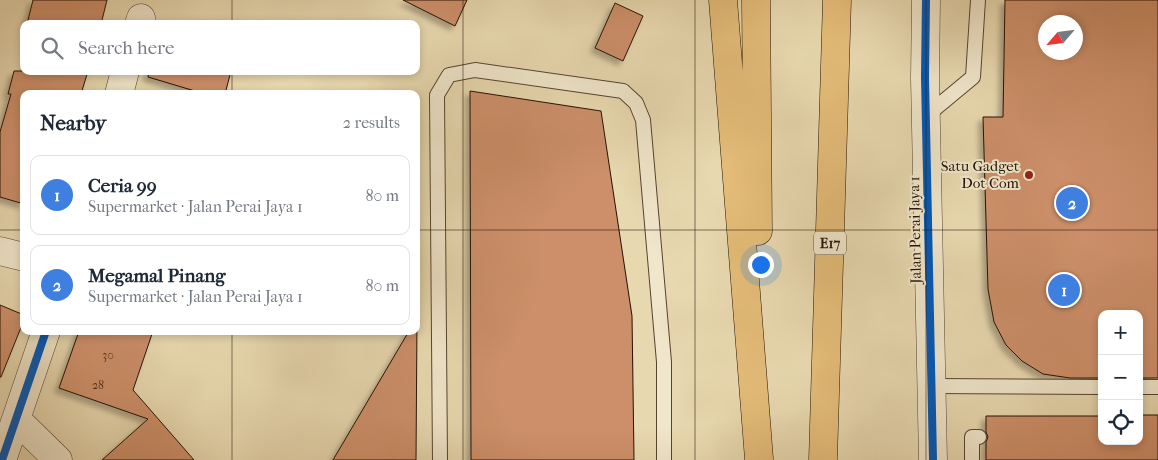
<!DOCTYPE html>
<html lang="en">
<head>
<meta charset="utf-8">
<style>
  :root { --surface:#fff; --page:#f6f6f7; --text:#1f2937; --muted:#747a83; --line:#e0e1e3; --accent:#0b8043 }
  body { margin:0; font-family:"IM FELL French Canon",serif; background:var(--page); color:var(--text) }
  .controls { position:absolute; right:15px; bottom:15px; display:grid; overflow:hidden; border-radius:10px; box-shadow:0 2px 8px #0003 }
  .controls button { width:45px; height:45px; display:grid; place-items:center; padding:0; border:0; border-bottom:1px solid var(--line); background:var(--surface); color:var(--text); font:25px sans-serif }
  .compass { position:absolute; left:1038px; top:15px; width:45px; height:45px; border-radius:50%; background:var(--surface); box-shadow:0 2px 8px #0003; rotate:242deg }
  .you { position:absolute; left:760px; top:264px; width:18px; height:18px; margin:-12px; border:4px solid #fff; border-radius:50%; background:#1a73e8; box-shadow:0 0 0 8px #1a73e833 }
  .badge { display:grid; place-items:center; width:32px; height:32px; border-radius:50%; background:var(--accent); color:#fff; font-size:16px; font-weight:700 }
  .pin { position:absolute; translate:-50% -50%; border:2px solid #fff; box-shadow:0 1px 5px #0006 }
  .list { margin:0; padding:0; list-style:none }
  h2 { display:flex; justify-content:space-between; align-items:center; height:65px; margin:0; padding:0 20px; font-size:21px }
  h2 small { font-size:16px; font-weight:400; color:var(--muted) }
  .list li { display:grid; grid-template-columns:32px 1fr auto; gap:15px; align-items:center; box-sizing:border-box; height:80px; margin:0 10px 10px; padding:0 10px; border:1px solid var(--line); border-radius:10px }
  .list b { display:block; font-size:19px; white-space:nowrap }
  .list p { margin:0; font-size:16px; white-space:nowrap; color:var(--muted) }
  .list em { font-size:16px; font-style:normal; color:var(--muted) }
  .icon { flex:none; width:28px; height:28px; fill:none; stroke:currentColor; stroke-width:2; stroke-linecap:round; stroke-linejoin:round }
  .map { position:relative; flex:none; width:1158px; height:460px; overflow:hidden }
  .search { position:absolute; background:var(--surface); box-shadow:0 2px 8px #0003; left:20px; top:20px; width:400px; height:55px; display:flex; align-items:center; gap:12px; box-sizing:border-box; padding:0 18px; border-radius:10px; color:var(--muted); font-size:19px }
  .panel { position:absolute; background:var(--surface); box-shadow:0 2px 8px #0003; left:20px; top:90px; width:400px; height:245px; border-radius:10px }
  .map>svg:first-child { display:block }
</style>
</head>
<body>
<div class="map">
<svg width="1158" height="460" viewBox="0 0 1158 460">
  <defs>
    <filter id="shadow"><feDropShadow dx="-4.5" dy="4.5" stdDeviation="2.5" flood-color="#0004"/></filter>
  </defs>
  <rect width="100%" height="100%" fill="#e8d8af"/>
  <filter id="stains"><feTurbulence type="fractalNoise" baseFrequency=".004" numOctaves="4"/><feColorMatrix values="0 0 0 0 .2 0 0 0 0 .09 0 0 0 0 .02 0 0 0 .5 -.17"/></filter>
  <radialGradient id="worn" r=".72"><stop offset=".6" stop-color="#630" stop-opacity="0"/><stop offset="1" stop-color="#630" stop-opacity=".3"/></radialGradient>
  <path fill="#cc8f69" stroke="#241206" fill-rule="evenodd" filter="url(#shadow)" d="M33 0H107L101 24H27Z
    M403 0H467L455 26Z
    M1005 0H1158V378H1139V314H1102V378H1070L1043 374 1022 361 1006 345 994 322 988 289 983 117H1003ZM1046 22H1076V52H1046Z
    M615 3 643 16 623 61 595 48Z
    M14 71H88L81 94H24V204L0 197V132L11 94H8Z
    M149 71H231L225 94H205L148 77Z
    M470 91 601 111 632 316 634 460H471Z
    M0 305 24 315V320L1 377H0Z
    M417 318 416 460H333L409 331H416Z
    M79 331H153L133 390 194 460H102L148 419 59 388Z
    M1139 415H1158V460H986V442L988 437 986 432V416H1102V441H1139Z"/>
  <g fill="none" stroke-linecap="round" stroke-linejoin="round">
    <g stroke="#554430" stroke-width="16">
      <path id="lane" d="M926 116 973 77 978 0
        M932 386 1102 387
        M1139 387H1158
        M440 460 437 95 449 75 475 70 623 91 636 103 643 120 664 362V460
        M972 460V437H979"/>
    </g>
    <g stroke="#554430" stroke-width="29">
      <path id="street" d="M926 0 925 78 933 460
        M139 24 141 18
        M119 94 125 71
        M0 251 24 257
        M16 419 58 460
        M2 460 46 331"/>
    </g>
    <g stroke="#241206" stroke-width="29">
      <path id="highway" d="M723 0 759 459
        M756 0 758 231
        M823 460 837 0"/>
    </g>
    <use href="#lane" stroke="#f0e6cb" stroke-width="14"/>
    <use href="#street" stroke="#f0e6cb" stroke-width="28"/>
    <use href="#highway" stroke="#e4bc78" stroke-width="28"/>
    <g stroke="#f0e6cb" stroke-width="11">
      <path id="cycleway" d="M926 0 925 78 933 460
        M2 460 46 331"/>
    </g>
    <use href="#cycleway" stroke="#0057b8" stroke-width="8"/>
  </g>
  <path fill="none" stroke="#241206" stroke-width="1" stroke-opacity="0.55" d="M232 0V24M463 0V460M695 0V460M926 0V460M232 71V94M0 230H24M416 230H1158M232 331V460"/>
  <circle fill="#8f2418" stroke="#f0e6cb" stroke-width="2" cx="1029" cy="175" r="5"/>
  <g text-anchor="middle" stroke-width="4" stroke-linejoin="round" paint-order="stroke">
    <g font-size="12" fill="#4e311f">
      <text x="108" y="359">30</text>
      <text x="98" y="389">28</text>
    </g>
    <rect fill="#f0e6cb" stroke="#615241" stroke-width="1" x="814" y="231.5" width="32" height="23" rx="4"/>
    <g font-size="14" font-weight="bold" fill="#241206">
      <text x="830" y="248">E17</text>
    </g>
    <g font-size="15" fill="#241206" stroke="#f0e6cb" text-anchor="end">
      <text x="1019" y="171">Satu Gadget<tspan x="1019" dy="17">Dot Com</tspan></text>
    </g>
    <g font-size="15" fill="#241206" stroke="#f0e6cb">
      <text transform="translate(915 230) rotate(-91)" y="5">Jalan Perai Jaya 1</text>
    </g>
  </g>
  <rect width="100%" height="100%" filter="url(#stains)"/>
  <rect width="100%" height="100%" fill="url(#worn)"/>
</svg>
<div class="controls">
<button>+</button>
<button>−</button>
<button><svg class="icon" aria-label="locate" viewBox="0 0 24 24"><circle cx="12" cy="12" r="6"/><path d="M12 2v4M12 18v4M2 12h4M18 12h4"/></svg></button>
</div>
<svg class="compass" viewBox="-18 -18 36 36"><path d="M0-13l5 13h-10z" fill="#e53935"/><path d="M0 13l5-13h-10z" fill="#747a83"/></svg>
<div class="you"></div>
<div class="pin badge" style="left:1064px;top:290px;background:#3f7fe0">1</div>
<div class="pin badge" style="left:1072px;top:203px;background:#3f7fe0">2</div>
<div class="search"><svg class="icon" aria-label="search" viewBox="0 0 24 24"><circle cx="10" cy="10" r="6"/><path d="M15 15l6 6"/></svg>Search here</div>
<section class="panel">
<h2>Nearby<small>2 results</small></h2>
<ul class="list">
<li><span class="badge" style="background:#3f7fe0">1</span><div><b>Ceria 99</b><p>Supermarket · Jalan Perai Jaya 1</p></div><em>80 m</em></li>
<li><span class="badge" style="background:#3f7fe0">2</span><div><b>Megamal Pinang</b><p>Supermarket · Jalan Perai Jaya 1</p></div><em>80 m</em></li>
</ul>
</section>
</div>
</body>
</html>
